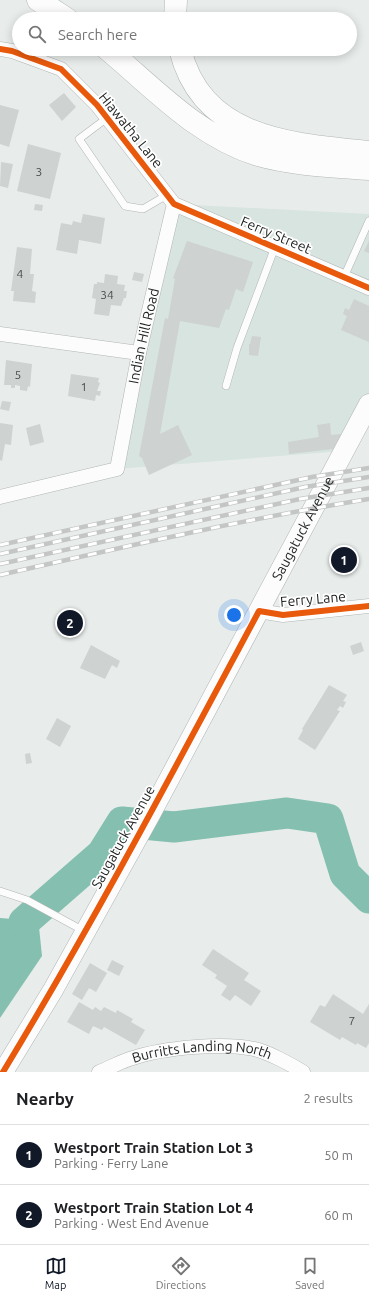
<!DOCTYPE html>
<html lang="en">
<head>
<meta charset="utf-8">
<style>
  :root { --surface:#fff; --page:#f6f6f6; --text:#202124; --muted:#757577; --line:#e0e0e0; --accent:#111827 }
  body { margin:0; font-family:Ubuntu,sans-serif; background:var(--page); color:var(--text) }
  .you { position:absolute; left:234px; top:615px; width:14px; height:14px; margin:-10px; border:3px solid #fff; border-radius:50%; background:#1a73e8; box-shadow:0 0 0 6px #1a73e833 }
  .badge { display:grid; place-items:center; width:26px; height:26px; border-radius:50%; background:var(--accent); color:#fff; font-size:13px; font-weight:700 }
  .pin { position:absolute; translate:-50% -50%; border:2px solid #fff; box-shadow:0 1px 4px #0006 }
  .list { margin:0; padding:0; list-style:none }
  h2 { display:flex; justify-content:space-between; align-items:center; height:52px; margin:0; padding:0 16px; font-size:17px }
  h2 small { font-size:13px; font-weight:400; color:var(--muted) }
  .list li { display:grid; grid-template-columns:26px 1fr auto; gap:12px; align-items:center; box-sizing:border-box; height:60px; padding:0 16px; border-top:1px solid var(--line) }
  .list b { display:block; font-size:15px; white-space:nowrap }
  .list p { margin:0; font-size:13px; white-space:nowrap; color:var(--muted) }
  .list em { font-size:13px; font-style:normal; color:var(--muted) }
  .icon { flex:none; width:22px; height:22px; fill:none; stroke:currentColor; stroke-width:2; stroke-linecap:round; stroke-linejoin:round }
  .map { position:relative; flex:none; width:369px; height:1072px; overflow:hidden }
  .search { position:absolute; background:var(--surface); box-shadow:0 2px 10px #0003; left:12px; right:12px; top:12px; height:44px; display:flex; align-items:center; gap:10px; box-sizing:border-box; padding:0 14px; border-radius:22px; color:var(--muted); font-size:15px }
  .sheet { height:172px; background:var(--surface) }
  nav { display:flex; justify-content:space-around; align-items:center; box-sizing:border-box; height:56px; border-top:1px solid var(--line); background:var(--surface); font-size:11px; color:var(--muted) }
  nav a { display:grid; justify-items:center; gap:2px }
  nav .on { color:var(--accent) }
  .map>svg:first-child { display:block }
</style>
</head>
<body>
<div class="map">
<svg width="369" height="1072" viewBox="0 0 369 1072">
  <rect width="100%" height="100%" fill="#e8edeb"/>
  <path fill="#d7e4df" d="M174 204 369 214V407L343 451 117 469Z"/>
  <path fill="#84bfaf" d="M0 918 13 919 39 927 42 956 0 1018Z"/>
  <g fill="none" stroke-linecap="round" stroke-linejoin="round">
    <path stroke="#84bfaf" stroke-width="31" d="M24 922 102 854 122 822 174 827 287 813 328 819 345 874 369 898"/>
  </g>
  <path fill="#ced2d1" d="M64 93 76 107 62 121 49 105Z
    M0 105 19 110 9 147 0 144Z
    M28 144 61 153 50 199 17 191Z
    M1 162 13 164 8 188 0 186Z
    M35 204 43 205 42 211 34 210Z
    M83 214 105 218 101 244 79 240 77 254 56 250 61 223 72 225 73 221 81 223Z
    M187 241 253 262 243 292 236 289 229 310 226 309 219 328 180 321 160 434 178 425 192 455 149 475 142 458 139 456 165 318 168 319 175 279 173 278Z
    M369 241V253L364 251Z
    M17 247 32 249 30 274H34L32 291 36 292 35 303 13 301 14 291H11Z
    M134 272 144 274 142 282 132 280Z
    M105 274 118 276 117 284 125 285 124 291H127L126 298H124L121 306 111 305 109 316 94 314 96 299 92 298 94 284H97V282L104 283Z
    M354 299 369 306V342L341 330 347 316 343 314 345 308 349 310Z
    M252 336 261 337 258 356 249 355V344H250Z
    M6 360 32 364 30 387 28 386 27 391 20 390V386L15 385V388H11V385H4Z
    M71 374 99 378 98 382 100 383 97 391H101L100 396 96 395 95 401 68 396Z
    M2 401 11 402 9 411 0 409Z
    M0 423 13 425 11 445 5 444 2 461 0 460Z
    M330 423 331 435 341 434 333 449 289 454 288 442 319 437 317 425Z
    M40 424 44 442 30 446 26 428Z
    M361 642 364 651 353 655 350 646Z
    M91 645 120 661 117 668 112 665 105 679 80 668Z
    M329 685 347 695 343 701 346 702 343 708 340 706 337 710 340 711 315 750 298 739 303 730 302 729Z
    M57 718 71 726 60 747 46 739Z
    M30 753 32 763 26 764 25 754Z
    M213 949 249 973 244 980 261 991 251 1006 235 995 230 1001 221 995 227 986 215 978 217 975 202 965Z
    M112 960 124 966 119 976 107 970Z
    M90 963 107 973 96 992 89 988 82 1000 72 994Z
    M333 994 363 1014 369 1004V1043L366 1048 357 1043 356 1045 342 1037 340 1040 310 1022 320 1005 325 1007Z
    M79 1002 93 1010 95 1007 101 1011 104 1007 116 1013 117 1010 133 1019 131 1022 145 1030 136 1045 104 1027 102 1030 93 1026 89 1034 67 1022Z"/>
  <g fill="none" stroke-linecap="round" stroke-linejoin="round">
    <g stroke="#b1b5b4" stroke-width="8">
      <path id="service" d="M107 118 79 139 125 206 143 209 167 195
        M344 277 369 221
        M226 386 237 348 275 247
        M0 891 27 900 84 931"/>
    </g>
    <g stroke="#b1b5b4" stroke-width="15">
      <g id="minor">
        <path d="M0 49 12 51 61 69 97 105 174 204 369 288"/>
        <path d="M0 334 139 353"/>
        <path id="s1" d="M0 497 117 469 139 353 174 204"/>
        <path d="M259 611 283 615 369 606"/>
        <path id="s2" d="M99 1072C110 1068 121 1061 133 1058 162 1048 224 1042 254 1049 266 1051 292 1065 303 1072"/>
      </g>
    </g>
    <g stroke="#b1b5b4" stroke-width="21">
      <g id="secondary">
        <path id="s3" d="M3 1072 53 990 150 815 369 404"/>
      </g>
    </g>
    <g stroke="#b1b5b4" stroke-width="23">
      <path id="motorway" d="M38 0 67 19
        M175 19 176 0
        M107 49C154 88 197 136 258 155 293 165 332 166 369 169
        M180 49C202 140 292 144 369 152"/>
    </g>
    <use href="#service" stroke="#fcfcfc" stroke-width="7"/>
    <use href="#minor" stroke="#fcfcfc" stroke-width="14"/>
    <use href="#secondary" stroke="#fcfcfc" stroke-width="20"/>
    <use href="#motorway" stroke="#fcfcfc" stroke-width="22"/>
    <g stroke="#c4c5c5" stroke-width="4.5">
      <path id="rail" d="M0 545 312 477 369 468
        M0 554 305 487 369 477
        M0 564 300 499 369 488
        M0 575C123 547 245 519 369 499"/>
    </g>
    <use href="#rail" stroke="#fff" stroke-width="3" stroke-dasharray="9" stroke-linecap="butt"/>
    <g stroke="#fff" stroke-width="8">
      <path id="cycleway" d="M0 49 12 51 61 69 97 105 174 204 369 288
        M3 1072C94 922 176 766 259 611L283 615 369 606"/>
    </g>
    <use href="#cycleway" stroke="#e8590c" stroke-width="6"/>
  </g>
  <g text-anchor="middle" stroke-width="3.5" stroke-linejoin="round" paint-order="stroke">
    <g font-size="12" fill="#484c4b">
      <text x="39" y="176">3</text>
      <text x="20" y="278">4</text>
      <text x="107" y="299">34</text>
      <text x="18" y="379">5</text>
      <text x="84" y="391">1</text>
      <text x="352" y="1025">7</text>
    </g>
    <g font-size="14" fill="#1c201e" stroke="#fff">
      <text transform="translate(131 130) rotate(51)" y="5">Hiawatha Lane</text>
      <text transform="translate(276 235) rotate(23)" y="5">Ferry Street</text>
      <text dy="5" stroke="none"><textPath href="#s1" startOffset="256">Indian Hill Road</textPath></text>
      <text dy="5" stroke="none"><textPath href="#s3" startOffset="621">Saugatuck Avenue</textPath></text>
      <text transform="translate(313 599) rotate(-5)" y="5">Ferry Lane</text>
      <text transform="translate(123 837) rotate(-61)" y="5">Saugatuck Avenue</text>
      <text dy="5" stroke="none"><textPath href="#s2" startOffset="107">Burritts Landing North</textPath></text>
    </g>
  </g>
</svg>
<div class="you"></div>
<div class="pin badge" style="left:344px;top:560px">1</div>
<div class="pin badge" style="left:70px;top:623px">2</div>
<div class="search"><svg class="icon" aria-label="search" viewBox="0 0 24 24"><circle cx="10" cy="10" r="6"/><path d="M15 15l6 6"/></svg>Search here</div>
</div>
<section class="sheet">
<h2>Nearby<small>2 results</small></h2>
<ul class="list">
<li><span class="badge">1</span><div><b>Westport Train Station Lot 3</b><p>Parking · Ferry Lane</p></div><em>50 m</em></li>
<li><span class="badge">2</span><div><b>Westport Train Station Lot 4</b><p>Parking · West End Avenue</p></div><em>60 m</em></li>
</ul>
</section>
<nav>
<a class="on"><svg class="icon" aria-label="map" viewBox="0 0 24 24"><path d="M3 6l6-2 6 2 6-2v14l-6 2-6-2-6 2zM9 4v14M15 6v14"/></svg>Map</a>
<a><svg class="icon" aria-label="directions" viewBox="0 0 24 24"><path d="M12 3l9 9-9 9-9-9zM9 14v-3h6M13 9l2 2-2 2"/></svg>Directions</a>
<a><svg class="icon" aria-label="saved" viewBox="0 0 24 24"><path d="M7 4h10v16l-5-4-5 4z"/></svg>Saved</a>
</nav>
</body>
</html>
